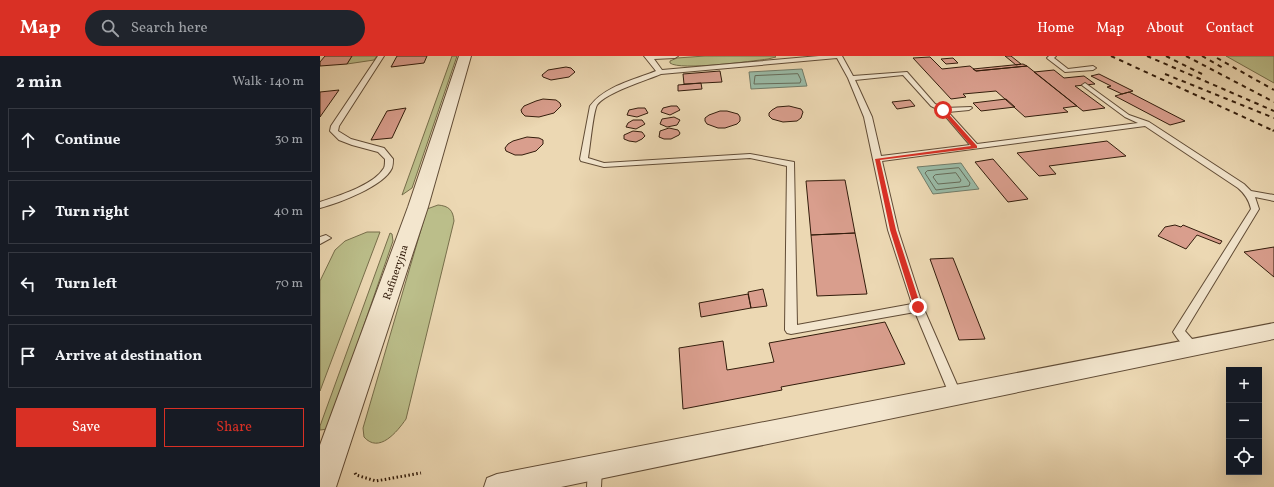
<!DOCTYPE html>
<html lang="en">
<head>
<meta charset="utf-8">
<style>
  :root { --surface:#171b24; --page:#20242c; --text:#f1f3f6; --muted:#9ea1a6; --line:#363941; --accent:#d93025 }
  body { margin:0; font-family:Vollkorn,serif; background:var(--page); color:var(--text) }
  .controls { position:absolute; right:12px; bottom:12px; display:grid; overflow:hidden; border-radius:0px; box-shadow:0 4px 16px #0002 }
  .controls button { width:36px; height:36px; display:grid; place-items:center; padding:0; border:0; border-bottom:1px solid var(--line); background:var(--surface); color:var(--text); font:20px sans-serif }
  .stop { position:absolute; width:12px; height:12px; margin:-9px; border:3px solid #d93025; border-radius:50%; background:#fff }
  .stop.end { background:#d93025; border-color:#fff; box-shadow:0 1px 4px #0008 }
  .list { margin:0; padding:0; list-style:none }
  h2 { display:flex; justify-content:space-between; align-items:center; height:52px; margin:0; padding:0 16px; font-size:17px }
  h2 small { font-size:13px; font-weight:400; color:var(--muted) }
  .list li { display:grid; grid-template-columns:26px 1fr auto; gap:12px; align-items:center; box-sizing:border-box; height:64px; margin:0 8px 8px; padding:0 8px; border:1px solid var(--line); border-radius:0px }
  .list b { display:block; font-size:15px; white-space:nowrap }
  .list em { font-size:13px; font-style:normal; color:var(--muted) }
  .actions { display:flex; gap:8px; padding:12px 16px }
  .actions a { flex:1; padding:9px 0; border:1px solid var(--accent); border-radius:0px; text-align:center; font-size:14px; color:var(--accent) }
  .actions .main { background:var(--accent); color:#fff }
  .icon { flex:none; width:22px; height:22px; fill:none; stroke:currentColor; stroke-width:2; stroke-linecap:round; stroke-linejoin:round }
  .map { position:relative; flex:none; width:954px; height:431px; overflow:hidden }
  header { display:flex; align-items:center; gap:24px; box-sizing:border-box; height:56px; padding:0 20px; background:var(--accent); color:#fff }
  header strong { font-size:19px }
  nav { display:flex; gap:22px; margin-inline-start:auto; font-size:14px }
  .search { width:280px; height:36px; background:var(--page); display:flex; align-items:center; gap:10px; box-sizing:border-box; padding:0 14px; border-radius:22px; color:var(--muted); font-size:15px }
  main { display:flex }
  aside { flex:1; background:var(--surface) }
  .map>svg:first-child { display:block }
</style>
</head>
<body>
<header>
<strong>Map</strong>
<div class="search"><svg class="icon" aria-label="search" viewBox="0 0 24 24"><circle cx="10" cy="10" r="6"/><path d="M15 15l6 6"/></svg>Search here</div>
<nav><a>Home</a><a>Map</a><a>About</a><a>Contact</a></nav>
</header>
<main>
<aside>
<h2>2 min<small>Walk · 140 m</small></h2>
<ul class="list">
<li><svg class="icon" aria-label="ahead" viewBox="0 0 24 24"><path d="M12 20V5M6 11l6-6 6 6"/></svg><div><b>Continue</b></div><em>30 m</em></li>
<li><svg class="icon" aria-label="right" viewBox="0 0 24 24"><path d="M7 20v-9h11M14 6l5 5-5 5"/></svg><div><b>Turn right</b></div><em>40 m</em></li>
<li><svg class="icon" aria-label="left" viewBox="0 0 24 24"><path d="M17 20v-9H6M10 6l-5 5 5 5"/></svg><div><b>Turn left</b></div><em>70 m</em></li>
<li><svg class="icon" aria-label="arrive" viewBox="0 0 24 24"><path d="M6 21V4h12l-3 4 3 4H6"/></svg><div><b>Arrive at destination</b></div></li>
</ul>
<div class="actions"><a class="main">Save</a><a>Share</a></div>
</aside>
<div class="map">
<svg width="954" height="431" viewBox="0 0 954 431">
  <rect width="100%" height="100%" fill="#ecd8b3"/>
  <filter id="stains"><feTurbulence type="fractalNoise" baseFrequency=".005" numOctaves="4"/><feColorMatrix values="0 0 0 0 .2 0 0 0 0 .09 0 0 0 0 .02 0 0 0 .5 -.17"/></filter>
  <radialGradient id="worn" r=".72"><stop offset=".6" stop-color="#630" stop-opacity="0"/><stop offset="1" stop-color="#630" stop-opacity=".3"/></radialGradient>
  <path fill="#bbbe8a" stroke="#776e4b" d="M32 0H57L54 4 27 8Z
    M132 0H137L92 132 82 139Z
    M385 0H455L456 1 448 3C432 5 360 15 350 7V5L357 2Z
    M906 0H954V27Z
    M118 149C129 150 133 154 134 165L86 363C77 376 59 398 44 381L43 372 107 153Z
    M47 176H60L0 335V225L15 194 25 185Z
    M70 177 72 178 73 185 8 373 0 374V370Z"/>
  <path fill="#9abba7" stroke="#717c69" d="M482 13 487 30 431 33 429 16Z
    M641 107 659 133 613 138 597 111Z"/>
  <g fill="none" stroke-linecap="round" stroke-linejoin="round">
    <path stroke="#666c5a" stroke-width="1" d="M478 18 481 24 480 27 434 28 435 20Z
      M639 112 650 127 649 130 616 134 605 117 607 115Z
      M636 117 641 124 640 126 618 128 613 121 615 119Z"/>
  </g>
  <path fill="#d99e8d" stroke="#331d0c" d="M5 0H32L27 8 0 10V6Z
    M77 0H107L104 7 71 11Z
    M685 0H691L701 8 696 9Z
    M610 1 622 13 650 10 656 15 707 10 757 50 743 52 748 56 705 61 676 35 643 38 646 41 631 43 593 2Z
    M633 2 638 7 626 8 621 3Z
    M703 8 707 10 656 15 653 13Z
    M246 11 251 12 255 16 249 21 231 24 223 21 222 19 228 14Z
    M734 14 744 22 764 20 775 28 755 30 785 52 763 55 714 16Z
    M400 15 402 26 364 28 363 18Z
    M779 18 813 35 802 38 787 31 791 30 771 20Z
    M381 27 382 33 358 35V29Z
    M19 34 0 61V36Z
    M809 36 865 65 850 69 795 40Z
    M223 43 236 44 240 47 241 50 234 57 219 61 205 60 202 57 201 54 204 50 216 45Z
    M686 43 695 51 661 55 653 47Z
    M590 44 595 50 577 53 572 46Z
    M351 50H357L360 54 350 59 341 56 343 52Z
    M469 50 481 53 483 56 481 62 477 65 463 66 452 63 449 60V57L452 54 457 51Z
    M86 52 72 82 51 84 67 55Z
    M318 52H325L328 57 317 61 307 59 309 54Z
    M400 55H407L418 58 420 61V65L417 68 405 72H398L387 68 385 65V62L389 59Z
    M354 61 360 64 357 69 347 71 340 68 342 63Z
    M313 64H322L325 68 316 73 306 71 308 67Z
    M349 72 358 74 360 77 359 79 351 83H344L339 81 340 75Z
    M313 75 322 76 325 80 322 83 316 86 309 85 304 83V79Z
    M207 81 219 82 223 84V88L216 95 202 99H195L186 95 185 92 188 88 193 85Z
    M787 85 806 100 729 110 736 118 719 120 697 97Z
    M673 103 708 143 688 146 655 106Z
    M525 124 535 177 491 179 486 125Z
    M855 169 861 171 863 169 902 185 900 188 877 179 866 193 838 180 845 171Z
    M535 177 547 238 497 240 491 179Z
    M954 191V221L924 196Z
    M633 202 665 283 639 284 610 203Z
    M443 233 447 250 431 252 428 236Z
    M428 238 431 252 381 261 379 247Z
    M565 266 585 308 461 331 462 334 363 353 359 292 403 285 407 314 454 306 449 287Z"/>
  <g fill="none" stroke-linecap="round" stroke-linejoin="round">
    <g stroke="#614c36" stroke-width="2">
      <path id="service" d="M58 0H64L19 70 18 75 31 83 64 92 73 103C73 105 73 109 72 112 64 130 19 147 0 152V146C18 140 54 129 64 112 65 110 65 106 65 103L58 96 32 89 19 84 10 75 11 70Z
        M324 0H358L355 2 334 3 342 14 499 0H522L533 20 587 16 615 48 624 52 651 51 652 52 649 54 628 56 657 88 818 67 805 61 763 30 762 29 765 27 809 59 829 66 924 128 931 135 954 139V145L935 141 939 153 865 275 879 291 877 294C868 297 858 284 853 276L931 153C929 144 925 138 918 132L825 70 562 105 578 174 603 251 642 340 640 344 636 345 632 344 630 340 595 256 471 278 467 277 465 274 467 110 430 102 284 111 261 105 260 103 270 50C285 30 314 24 336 15ZM517 2 528 22 544 61 568 174 592 248 477 269 474 106 430 98 284 107 268 102C270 92 273 56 277 49 285 37 327 24 341 18ZM583 19 611 50 621 55 650 89 561 100 552 61 535 24Z
        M729 0H736L734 2 748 13 773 10 776 12 773 14 745 16 728 3 727 2Z
        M6 179 11 182 0 188V181Z
        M275 405 280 407 282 412 281 431H267L268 412 270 407Z"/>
    </g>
    <g stroke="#614c36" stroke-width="2">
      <path id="minor" d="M954 267V283L241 431H164L167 422 177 418Z"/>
    </g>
    <g stroke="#614c36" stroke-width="2">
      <path id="tertiary" d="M139 0H151L108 151 16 431H0V389L88 151Z"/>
    </g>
    <path stroke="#331d0c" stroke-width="3" stroke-dasharray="1.5 2.5" stroke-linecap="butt" d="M35 417 36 419 56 425 101 417"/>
    <use href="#service" fill="#f3e6ce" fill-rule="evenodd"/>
    <use href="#minor" fill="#f3e6ce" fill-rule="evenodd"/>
    <use href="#tertiary" fill="#f3e6ce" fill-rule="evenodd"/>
    <path stroke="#331d0c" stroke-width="2" stroke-dasharray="4.5 4.5" stroke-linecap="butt" d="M791 0 954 75
      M827 0 954 55
      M846 0 882 18
      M866 0 954 46
      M882 0 905 13
      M897 2 954 34
      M845 18 954 62"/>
    <path stroke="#331d0c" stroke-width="2.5" stroke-dasharray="5.5 5.5" stroke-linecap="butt" d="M953 74 954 75"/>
  </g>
  <path fill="#d93025" d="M621 53H624L657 90V92L560 104 576 174 601 251 598 254 594 251 570 174 555 103 651 90 621 55Z"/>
  <g text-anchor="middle" stroke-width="3.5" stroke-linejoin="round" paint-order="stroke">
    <g font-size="11" fill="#331d0c" stroke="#f3e6ce">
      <text transform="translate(75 216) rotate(-71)" y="4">Rafineryjna</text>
    </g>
  </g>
  <rect width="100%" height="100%" filter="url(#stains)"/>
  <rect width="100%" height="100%" fill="url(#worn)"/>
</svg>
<div class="controls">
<button>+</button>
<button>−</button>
<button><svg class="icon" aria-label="locate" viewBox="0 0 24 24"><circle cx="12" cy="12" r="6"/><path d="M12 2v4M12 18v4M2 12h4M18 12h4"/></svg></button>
</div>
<div class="stop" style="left:623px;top:54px"></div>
<div class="stop end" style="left:598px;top:251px"></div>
</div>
</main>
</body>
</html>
